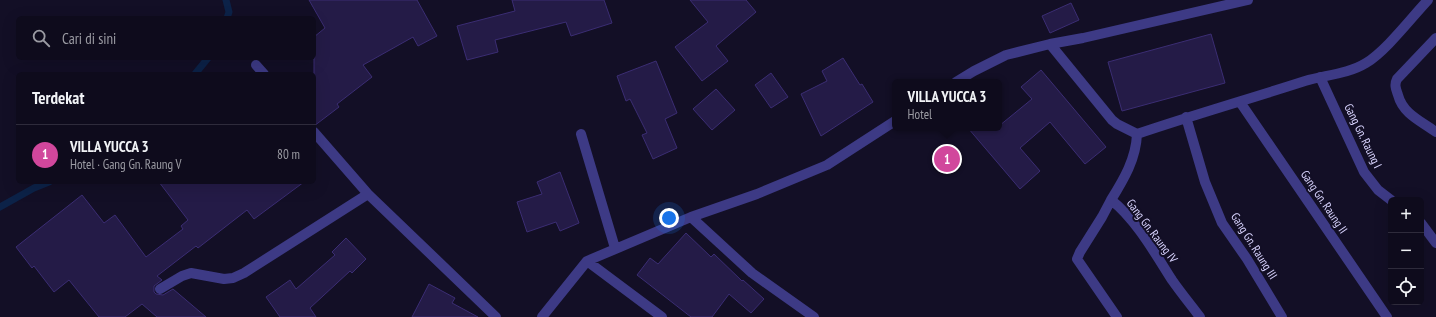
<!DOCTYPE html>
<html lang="id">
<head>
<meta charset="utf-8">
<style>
  :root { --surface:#0e0b1c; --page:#1c1929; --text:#f1f3f6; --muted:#9b9ba3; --line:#2e2b3b; --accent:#00e5ff }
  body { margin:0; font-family:"PT Sans Narrow",sans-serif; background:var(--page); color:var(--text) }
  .controls { position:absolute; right:12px; bottom:12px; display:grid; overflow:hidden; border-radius:6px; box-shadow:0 4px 16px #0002 }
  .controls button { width:36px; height:36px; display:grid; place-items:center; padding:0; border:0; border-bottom:1px solid var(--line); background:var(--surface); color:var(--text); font:20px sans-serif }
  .you { position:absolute; left:669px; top:218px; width:14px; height:14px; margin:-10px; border:3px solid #fff; border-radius:50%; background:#1a73e8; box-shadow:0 0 0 6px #1a73e833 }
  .badge { display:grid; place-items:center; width:26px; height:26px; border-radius:50%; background:var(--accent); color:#fff; font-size:13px; font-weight:700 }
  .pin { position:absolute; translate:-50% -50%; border:2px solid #fff; box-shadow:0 1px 4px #0006 }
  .popup { position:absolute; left:892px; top:79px; width:110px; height:52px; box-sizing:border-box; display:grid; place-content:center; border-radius:6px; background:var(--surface); filter:drop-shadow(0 1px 3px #0005); font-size:13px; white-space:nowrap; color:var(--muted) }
  .popup b { font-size:15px; color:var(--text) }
  .popup::after { content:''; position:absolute; left:50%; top:100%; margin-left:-8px; border:8px solid transparent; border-top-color:var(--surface) }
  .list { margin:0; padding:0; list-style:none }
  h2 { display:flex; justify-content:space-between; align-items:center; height:52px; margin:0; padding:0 16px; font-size:17px }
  h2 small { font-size:13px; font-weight:400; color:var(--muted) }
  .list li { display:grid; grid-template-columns:26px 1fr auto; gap:12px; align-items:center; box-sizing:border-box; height:60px; padding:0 16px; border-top:1px solid var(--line) }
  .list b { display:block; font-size:15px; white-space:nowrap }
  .list p { margin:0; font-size:13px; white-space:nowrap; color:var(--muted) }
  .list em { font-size:13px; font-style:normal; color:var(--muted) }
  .icon { flex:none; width:22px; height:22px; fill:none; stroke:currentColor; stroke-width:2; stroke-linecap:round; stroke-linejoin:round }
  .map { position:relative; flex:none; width:1436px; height:317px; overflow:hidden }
  .search { position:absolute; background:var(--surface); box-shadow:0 4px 16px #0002; left:16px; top:16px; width:300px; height:44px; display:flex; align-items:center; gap:10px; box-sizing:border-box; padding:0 14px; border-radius:6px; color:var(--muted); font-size:15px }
  .panel { position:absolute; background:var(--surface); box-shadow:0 4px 16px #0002; left:16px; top:72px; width:300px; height:112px; border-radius:6px }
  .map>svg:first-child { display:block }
</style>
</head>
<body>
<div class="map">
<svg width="1436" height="317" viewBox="0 0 1436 317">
  <rect width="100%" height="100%" fill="#130f26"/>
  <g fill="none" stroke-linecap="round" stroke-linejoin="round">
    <path stroke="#0c2248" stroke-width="7" d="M226 0 229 12 227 18
      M195 74 208 58
      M0 207 34 188 49 182"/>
  </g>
  <path fill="#241b47" stroke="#3b2d73" d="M309 0H417L437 36 418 46 413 37 363 65 372 77 337 104 339 107 314 126V37L325 28Z
    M512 0H604L612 23 571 36 566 22 495 40 498 52 467 60 457 26 515 11Z
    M690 0H746L756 12 716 46 728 61 702 81 675 47 708 22Z
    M1071 3 1079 20 1050 33 1042 16Z
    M1211 34 1225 83 1122 111 1108 62Z
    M843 58 860 85 862 84 873 102 821 136 801 94 827 81 822 71Z
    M656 61 677 113 665 119 677 148 653 159 642 135 647 133 630 99 626 101 617 76Z
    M1041 70 1106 147 1085 164 1050 122 1020 148 1040 171 1020 189 968 128H999V126L1032 99 1021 87Z
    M771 73 788 97 771 108 755 85Z
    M716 89 735 110 712 130 693 109Z
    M560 172 579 223 560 231 556 222 527 232 517 202 542 194 537 182Z
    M159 182H304L254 219 247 210 198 248 196 246 157 276 162 280 154 286V292L156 294 163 295 173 289 206 317H157L142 304 125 317H99L69 280 54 292 34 266 32 268 16 247 82 195 104 223 115 215 146 257 183 229 181 226 188 220Z
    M686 233 711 257 714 254 742 281 743 280 764 299 751 313 729 294 712 317H691L637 275 650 258 658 264Z
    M346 238 366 259 352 273 350 271 310 308 316 317H280L266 297 290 280 296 289 335 255 332 252Z
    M429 284 455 298 452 303 478 317H412Z"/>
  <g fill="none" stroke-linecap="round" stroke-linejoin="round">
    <path stroke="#3d3a85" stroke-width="10" d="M1436 38 1397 79C1394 85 1396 89 1398 95 1403 114 1421 121 1436 132
      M1050 44 1112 120 1117 124 1137 134C1193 115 1249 99 1305 81 1326 75 1348 74 1366 63 1386 51 1411 18 1428 0
      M256 65 264 74
      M1320 77 1364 172 1378 190 1391 200
      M956 82 974 71 1006 55 1050 44 1083 38 1248 0
      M1240 102 1387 317
      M1186 117 1205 182 1222 223 1247 259 1282 317
      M314 132 368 194 496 317
      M581 134 615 248
      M1137 134C1136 159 1124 179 1111 200 1135 218 1156 255 1172 280 1181 293 1191 305 1200 317
      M1111 200 1102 217 1080 252 1077 259 1117 317
      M691 217 752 273 814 317
      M1421 223 1436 243
      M587 261 662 317
      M160 289 182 276 191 273 224 279 233 278 244 273 368 194
      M542 317 587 261 691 217 757 194 827 165 895 121"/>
  </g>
  <g text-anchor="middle" stroke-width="4" stroke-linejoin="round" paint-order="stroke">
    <g font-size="12" fill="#d9d4ff" stroke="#130f26">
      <text transform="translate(1363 136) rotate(64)" y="4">Gang Gn. Raung I</text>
      <text transform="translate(1324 202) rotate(56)" y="4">Gang Gn. Raung II</text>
      <text transform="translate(1152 231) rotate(53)" y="4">Gang Gn. Raung IV</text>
      <text transform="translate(1254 246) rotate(58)" y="4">Gang Gn. Raung III</text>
    </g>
  </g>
</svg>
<div class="controls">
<button>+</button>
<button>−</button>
<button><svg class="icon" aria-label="locate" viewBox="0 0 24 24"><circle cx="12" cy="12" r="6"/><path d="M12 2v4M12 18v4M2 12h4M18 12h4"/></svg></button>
</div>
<div class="you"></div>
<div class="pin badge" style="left:947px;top:159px;background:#d1479c">1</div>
<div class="popup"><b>VILLA YUCCA 3</b>Hotel</div>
<div class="search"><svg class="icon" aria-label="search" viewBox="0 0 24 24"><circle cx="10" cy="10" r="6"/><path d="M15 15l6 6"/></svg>Cari di sini</div>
<section class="panel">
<h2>Terdekat<small></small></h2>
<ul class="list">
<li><span class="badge" style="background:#d1479c">1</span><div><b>VILLA YUCCA 3</b><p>Hotel · Gang Gn. Raung V</p></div><em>80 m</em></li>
</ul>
</section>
</div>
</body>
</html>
